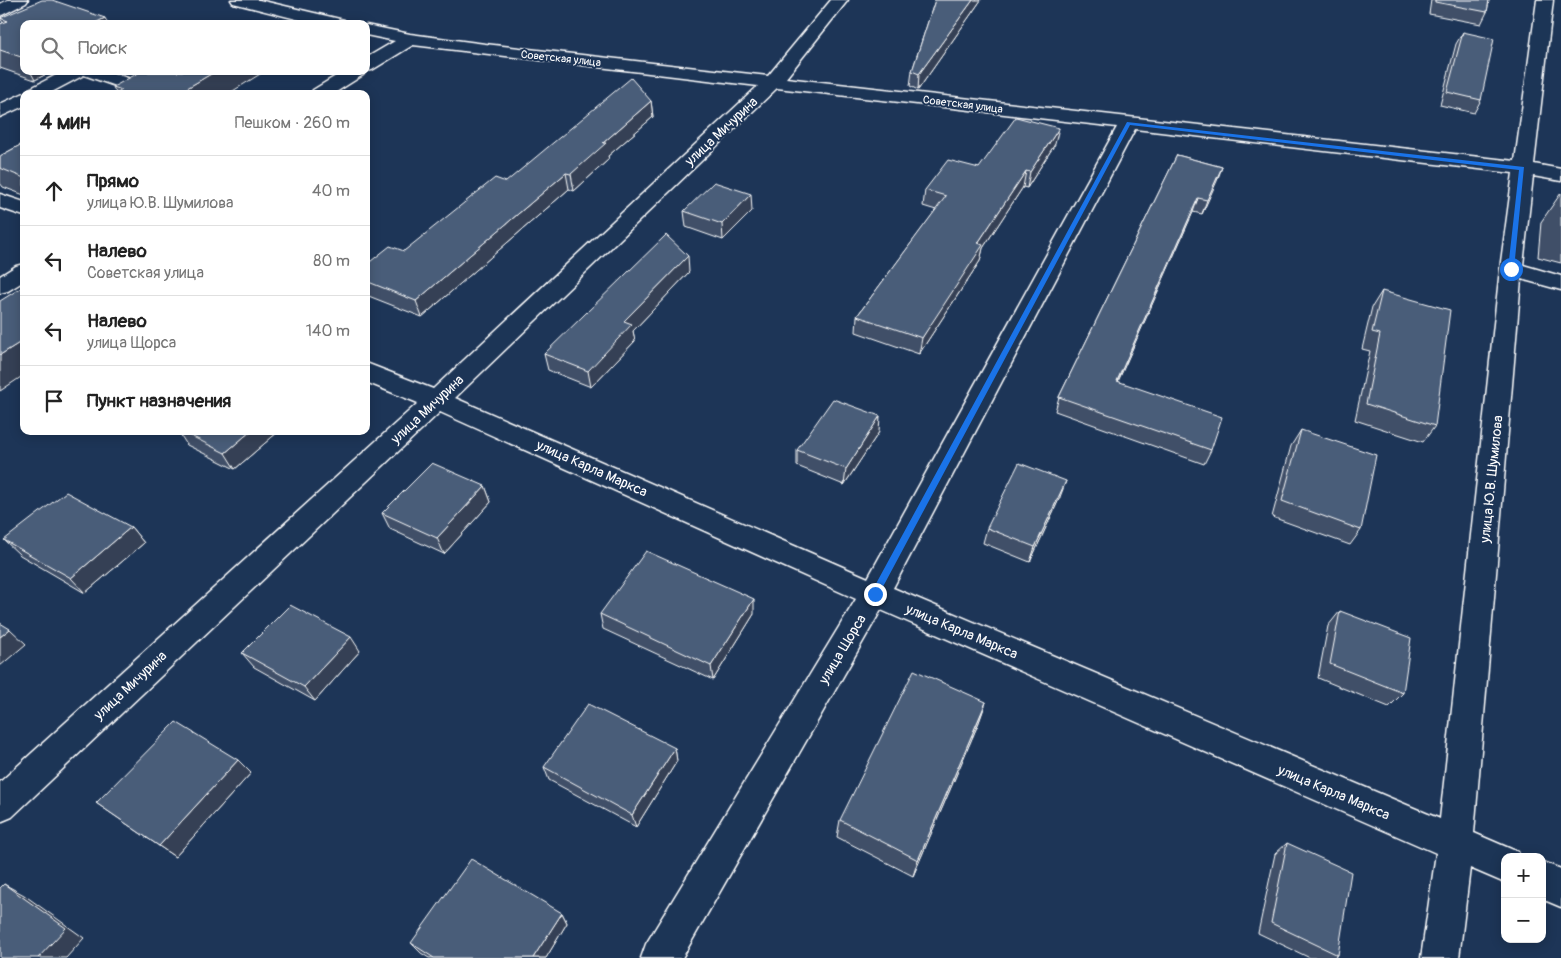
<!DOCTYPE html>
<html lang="ru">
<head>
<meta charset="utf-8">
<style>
  :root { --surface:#fff; --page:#f2f2f2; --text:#222; --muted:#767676; --line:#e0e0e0 }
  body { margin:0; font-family:Pangolin,sans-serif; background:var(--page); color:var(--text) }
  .controls { position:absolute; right:15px; bottom:15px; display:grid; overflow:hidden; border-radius:10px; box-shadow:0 2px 12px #0003 }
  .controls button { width:45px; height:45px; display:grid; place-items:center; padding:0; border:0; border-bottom:1px solid var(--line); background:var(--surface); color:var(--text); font:25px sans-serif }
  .stop { position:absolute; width:15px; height:15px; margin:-11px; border:4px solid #1a73e8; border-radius:50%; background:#fff }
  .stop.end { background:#1a73e8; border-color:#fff; box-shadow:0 1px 5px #0008 }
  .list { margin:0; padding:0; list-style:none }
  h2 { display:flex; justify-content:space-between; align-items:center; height:65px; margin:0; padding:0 20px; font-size:21px }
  h2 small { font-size:16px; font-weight:400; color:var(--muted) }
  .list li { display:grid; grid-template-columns:32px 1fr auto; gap:15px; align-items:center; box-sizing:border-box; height:70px; padding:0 20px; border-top:1px solid var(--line) }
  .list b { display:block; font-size:19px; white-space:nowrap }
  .list p { margin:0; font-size:16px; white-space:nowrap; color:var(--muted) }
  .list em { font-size:16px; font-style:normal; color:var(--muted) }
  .icon { flex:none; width:28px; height:28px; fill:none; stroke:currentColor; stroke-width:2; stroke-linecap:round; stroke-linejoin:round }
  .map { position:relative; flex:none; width:1561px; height:958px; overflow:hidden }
  .search { position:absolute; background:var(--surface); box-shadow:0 2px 12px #0003; left:20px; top:20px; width:350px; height:55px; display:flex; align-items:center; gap:12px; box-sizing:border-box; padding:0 18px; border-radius:10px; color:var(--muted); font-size:19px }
  .panel { position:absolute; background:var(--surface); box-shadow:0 2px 12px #0003; left:20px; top:90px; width:350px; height:345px; border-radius:10px }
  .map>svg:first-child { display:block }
</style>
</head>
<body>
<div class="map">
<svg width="1561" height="958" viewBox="0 0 1561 958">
  <rect width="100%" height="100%" fill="#1d3557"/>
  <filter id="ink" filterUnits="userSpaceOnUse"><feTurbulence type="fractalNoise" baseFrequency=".02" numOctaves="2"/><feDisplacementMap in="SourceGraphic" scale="10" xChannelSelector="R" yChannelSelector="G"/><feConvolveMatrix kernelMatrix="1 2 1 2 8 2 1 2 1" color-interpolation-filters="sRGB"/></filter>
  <g filter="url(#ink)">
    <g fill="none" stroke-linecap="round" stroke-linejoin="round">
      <g stroke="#fff" stroke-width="3">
        <path id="minor" d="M8 0H28L26 3 0 16V4Z
          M231 0H259L344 20 346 24H316L233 3Z
          M831 0H848L786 78 1515 161 1537 0H1553L1534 164 1561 169V181L1533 176 1523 265 1561 276V290L1521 279 1474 833 1518 852 1520 857H1505V883L1470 868 1459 958H1421L1436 853 881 610 682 958H641L646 944 856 599 440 412 12 817 0 822V782L418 403 366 382V363L433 389 758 86 413 45 372 70 366 71 363 75 333 94H311L313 90 344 71H366V58L395 41 366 35V25L410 34 485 44 768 76ZM777 88 1117 127 868 578 455 398ZM1135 129 1513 173 1500 269 1440 819 893 588Z
          M64 71H107L154 87 157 91 155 94H138L84 75 48 94H24V106L0 117V104L24 93 25 94 27 90Z
          M0 194 24 202V216L0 208Z
          M24 264V281L8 291 0 293V276L16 266Z
          M1542 862 1561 869V907L1542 899Z"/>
      </g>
      <use href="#minor" fill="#1d3557" fill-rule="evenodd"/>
    </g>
    <path fill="#405068" stroke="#fff" d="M935 0H981L918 90 910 86 912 71Z
      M1431 0H1489L1487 12 1481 24 1429 14Z
      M0 18 24 24V71H52L35 80 0 68V24L3 23Z
      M1463 32 1481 100 1474 113 1440 105 1456 44Z
      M167 71H265L116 93 113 87 168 72Z
      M651 101 653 117 608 156 609 159 574 191 569 189 422 317 366 295V265L404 251Z
      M24 143V195L3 187 0 183V156Z
      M1055 144 1027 188 1023 187 983 248 980 261 919 354 856 332 857 316 936 210 923 206 925 190 979 168Z
      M1177 155 1222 167 1202 214 1193 212 1118 381 1211 450 1204 464 1055 411 1059 397Z
      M1561 193V263L1538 257 1541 222Z
      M684 211H752L723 240 686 227Z
      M689 272 633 331 635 341 591 387 548 370 544 354Z
      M1382 291 1435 426 1423 442 1355 420 1370 351 1362 349 1372 307Z
      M1301 430 1361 530 1350 545 1272 517 1291 446Z
      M178 431H279L235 469 187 445Z
      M879 432 844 485 797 466V450Z
      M485 486 491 502 444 554 390 529 382 513Z
      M1060 497 1030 562 983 543 987 528Z
      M131 527 144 543 85 593 20 555 4 540Z
      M1340 611 1403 693 1389 707 1318 678 1328 626Z
      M600 614H754L713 680 603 629Z
      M360 651 315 701 254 667 242 653Z
      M986 702 979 722 913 876 837 837 840 820Z
      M675 748 677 761 636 827 549 780 544 767Z
      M251 773 175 857 96 803Z
      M1287 843 1338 955 1333 958H1310L1258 933 1275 854Z
      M562 913 567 923 546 958H429L421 953 411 943Z"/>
    <path fill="#344155" stroke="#fff" d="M973 0H981L918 90 919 74Z
      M105 18 108 24H93Z
      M30 71H52L35 80Z
      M216 71H265L228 94H177Z
      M651 101 653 117 608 156 609 159 574 191 571 174 603 143Z
      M1059 128 1055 144 1027 188 1030 172Z
      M1222 167 1217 181 1202 214 1207 200Z
      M1026 171 1023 187 983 248 980 261 919 354 922 338 978 243Z
      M566 173 569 189 422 317 416 301Z
      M751 194 752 211 723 240 722 224Z
      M1198 198 1193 212 1112 395 1117 381Z
      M688 256 689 272 633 331 635 341 591 387 588 371 624 321Z
      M24 340V375L0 391V355Z
      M880 416 879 432 844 485 846 469Z
      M251 431H279L235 469 225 453Z
      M1066 481 1060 497 1030 562 1035 547Z
      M485 486 491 502 444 554 437 538Z
      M131 527 144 543 85 593 71 578Z
      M754 599V614L713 680 711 666Z
      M10 629 26 644 0 666V637Z
      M351 637 360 651 315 701 304 687Z
      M986 702 979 722 913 876 918 860Z
      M675 748 677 761 636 827 632 815Z
      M238 760 251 773 175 857 159 846Z
      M4 884 24 895 84 938 66 958H38Z
      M562 913 567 923 546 958H533Z"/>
    <path fill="#4a5d79" stroke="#fff" d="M42 0H52L105 18 93 24H24V56L21 57 0 50V24L8 21 0 18Z
      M935 0H973L919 74 912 71Z
      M1435 0H1489L1487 12 1435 2Z
      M236 19 252 24H228Z
      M1463 32 1494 39 1481 100 1447 92Z
      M177 71H216L177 94H116L122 90 113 87 140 72H178Z
      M631 78 651 101 603 143H606L571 174 566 173 416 301 366 281V265L390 246 404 251 495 178 506 182Z
      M1016 117 1059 128 1030 172 1026 171 978 243 983 245 922 338 857 316 946 196 925 190 948 160 979 168Z
      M24 143V178L0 168V156Z
      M1177 155 1222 167 1207 200 1198 198 1117 381 1222 417 1211 450 1059 397Z
      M714 182 751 194 722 224 684 211Z
      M666 235 688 256 624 321 632 324 588 371 544 354Z
      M24 286V340L0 355V301Z
      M1382 291 1450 310 1435 426 1366 404 1380 334 1372 332Z
      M833 399 880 416 846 469 797 450Z
      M1301 430 1376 455 1361 530 1282 501Z
      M181 431H251L225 453Z
      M432 463 485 486 437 538 382 513Z
      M1019 463 1066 481 1035 547 987 528Z
      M66 492 131 527 71 578 4 540Z
      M646 551 754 599 711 666 600 614Z
      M290 605 351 637 304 687 242 653Z
      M1340 611 1411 638 1403 693 1330 664Z
      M0 623 10 629 0 637Z
      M914 670 986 702 918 860 840 820Z
      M588 704 675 748 632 815 544 767Z
      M176 722 238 760 159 846 96 803Z
      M1287 843 1351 872 1338 955 1271 923Z
      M471 859 562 913 533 958H434L411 943Z
      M4 884 66 928 38 958H0V888Z"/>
  </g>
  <path fill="#1a73e8" d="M1127 122 1524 167 1514 269 1511 271 1508 269 1519 170 1130 125 878 596H872V591Z"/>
  <g text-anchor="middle" stroke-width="4" stroke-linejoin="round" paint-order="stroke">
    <g font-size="11" fill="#fff" stroke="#1d3557">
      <text transform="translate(561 58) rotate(6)" y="4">Советская улица</text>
      <text transform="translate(963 104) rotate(7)" y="4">Советская улица</text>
    </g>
    <g font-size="14" fill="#fff" stroke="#1d3557">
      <text transform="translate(721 131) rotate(-43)" y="5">улица Мичурина</text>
      <text transform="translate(427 409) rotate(-43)" y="5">улица Мичурина</text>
      <text transform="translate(592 468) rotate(24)" y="5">улица Карла Маркса</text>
      <text transform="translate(1491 479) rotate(-84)" y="5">улица Ю.В. Шумилова</text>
      <text transform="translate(962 631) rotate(23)" y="5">улица Карла Маркса</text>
      <text transform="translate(842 649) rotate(-59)" y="5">улица Щорса</text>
      <text transform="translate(130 685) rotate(-43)" y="5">улица Мичурина</text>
      <text transform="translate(1334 792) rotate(23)" y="5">улица Карла Маркса</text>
    </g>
  </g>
</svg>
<div class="controls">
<button>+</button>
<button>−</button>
</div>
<div class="stop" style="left:1511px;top:269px"></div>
<div class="stop end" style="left:875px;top:594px"></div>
<div class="search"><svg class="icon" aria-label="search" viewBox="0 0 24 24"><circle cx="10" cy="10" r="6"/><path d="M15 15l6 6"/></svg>Поиск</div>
<section class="panel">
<h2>4 мин<small>Пешком · 260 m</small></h2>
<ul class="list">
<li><svg class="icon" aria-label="ahead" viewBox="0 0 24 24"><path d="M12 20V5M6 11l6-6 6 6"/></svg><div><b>Прямо</b><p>улица Ю.В. Шумилова</p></div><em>40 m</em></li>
<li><svg class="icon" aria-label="left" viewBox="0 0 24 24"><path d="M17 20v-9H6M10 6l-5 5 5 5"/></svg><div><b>Налево</b><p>Советская улица</p></div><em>80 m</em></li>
<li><svg class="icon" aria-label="left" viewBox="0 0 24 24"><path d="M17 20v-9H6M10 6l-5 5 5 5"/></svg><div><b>Налево</b><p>улица Щорса</p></div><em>140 m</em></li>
<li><svg class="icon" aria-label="arrive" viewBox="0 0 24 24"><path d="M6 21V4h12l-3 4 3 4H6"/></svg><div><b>Пункт назначения</b></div></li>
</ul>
</section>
</div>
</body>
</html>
